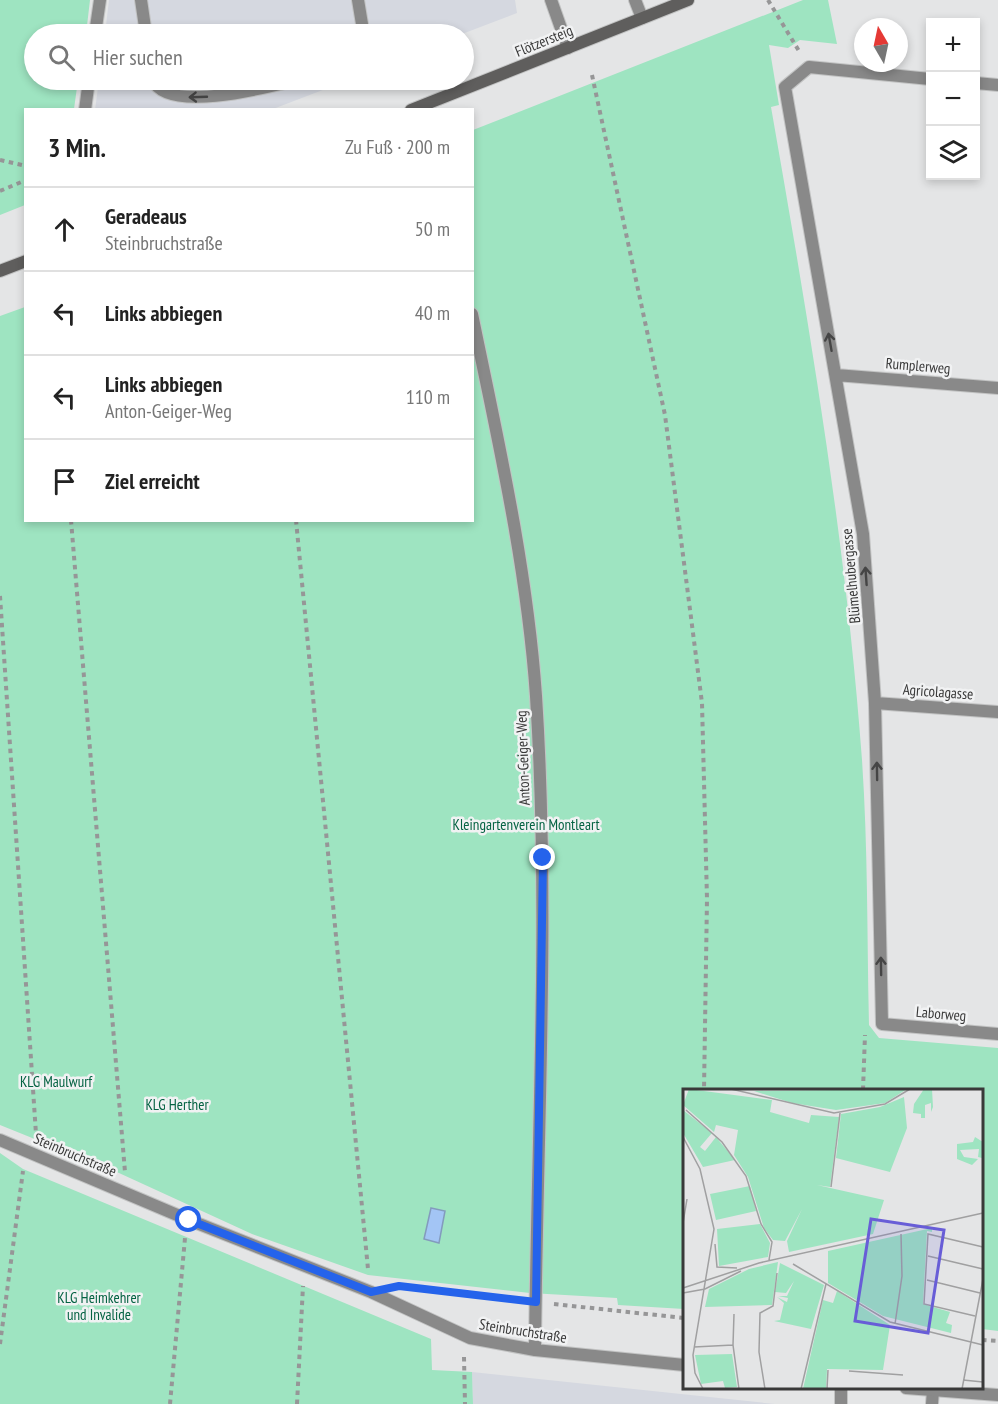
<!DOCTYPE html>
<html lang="de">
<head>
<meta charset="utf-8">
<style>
  :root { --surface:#fff; --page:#f2f2f2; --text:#222; --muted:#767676; --line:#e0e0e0 }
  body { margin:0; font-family:"PT Sans Narrow",sans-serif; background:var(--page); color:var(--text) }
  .controls { position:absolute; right:18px; top:18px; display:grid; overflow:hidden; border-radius:0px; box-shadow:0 3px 9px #0003 }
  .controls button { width:54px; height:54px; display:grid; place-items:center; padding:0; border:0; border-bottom:2px solid var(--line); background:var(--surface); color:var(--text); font:30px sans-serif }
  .compass { position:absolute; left:854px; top:18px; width:54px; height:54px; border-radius:50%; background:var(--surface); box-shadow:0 3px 9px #0003; rotate:351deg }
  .stop { position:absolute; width:18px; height:18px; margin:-14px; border:4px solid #2563eb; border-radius:50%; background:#fff }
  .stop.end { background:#2563eb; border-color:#fff; box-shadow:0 2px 6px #0008 }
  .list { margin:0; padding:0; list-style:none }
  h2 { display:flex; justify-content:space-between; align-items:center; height:78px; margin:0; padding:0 24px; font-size:26px }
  h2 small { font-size:20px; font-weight:400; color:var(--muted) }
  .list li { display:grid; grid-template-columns:39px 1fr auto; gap:18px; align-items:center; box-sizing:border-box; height:84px; padding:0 24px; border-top:2px solid var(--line) }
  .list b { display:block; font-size:22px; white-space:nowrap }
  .list p { margin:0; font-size:20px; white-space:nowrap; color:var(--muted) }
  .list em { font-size:20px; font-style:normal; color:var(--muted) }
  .icon { flex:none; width:33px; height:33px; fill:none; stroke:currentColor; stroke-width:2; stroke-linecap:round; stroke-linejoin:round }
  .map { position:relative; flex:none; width:998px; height:1404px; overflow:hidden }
  .search { position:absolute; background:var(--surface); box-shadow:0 3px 9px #0003; left:24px; top:24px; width:450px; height:66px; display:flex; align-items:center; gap:15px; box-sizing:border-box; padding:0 21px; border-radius:33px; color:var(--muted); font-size:22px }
  .panel { position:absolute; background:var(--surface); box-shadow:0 3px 9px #0003; left:24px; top:108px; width:450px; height:414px; border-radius:0px }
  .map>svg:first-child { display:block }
</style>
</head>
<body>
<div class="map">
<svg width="998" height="1404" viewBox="0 0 998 1404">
  <rect width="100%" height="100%" fill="#e4e5e6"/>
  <path fill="#d5d8e0" d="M109 0H515L517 13 462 34H105Z
    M99 80H349L273 109 95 110Z
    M472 1372 775 1404H473Z"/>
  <path fill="#9ee4c1" d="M0 0H90L86 34H34V80H78L74 109 26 110 25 205 0 215Z
    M803 0H828L837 44 800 40 788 48 769 45 779 105 771 107C809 324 846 541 862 760 868 848 867 937 869 1025L879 1038 998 1048V1331L982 1329V1090H684V1309L618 1305 617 1298 530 1293 368 1275 252 1234 119 1173 0 1125V316L25 307 26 520H472L473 130Z
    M0 1153 23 1169 431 1339 432 1370 472 1372 473 1404H0Z"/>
  <path fill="#a3c5f5" stroke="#839bbd" stroke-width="1.5" d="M431 1208 445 1211 439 1243 424 1239Z"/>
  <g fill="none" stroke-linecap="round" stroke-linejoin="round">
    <g stroke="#c2c3c3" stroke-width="14">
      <path id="service" d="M141 0 146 34
        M358 0 362 24 360 34
        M551 0 568 48
        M635 0 642 18
        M95 34 100 0
        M153 80C167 114 268 87 296 80
        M85 110 89 80
        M841 1388V1404
        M932 1404 933 1390"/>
    </g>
    <g stroke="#c2c3c3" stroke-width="14">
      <path id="minor" d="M930 79 809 67 785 87 863 534 875 703 882 1024 998 1034
        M976 83 998 85
        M472 314C498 440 527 567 536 696 550 913 537 1132 535 1350
        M836 375 998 388
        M875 703 998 712
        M0 1140 189 1220 371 1292 470 1338 535 1350 684 1365
        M906 1388 998 1395"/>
    </g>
    <g stroke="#c2c3c3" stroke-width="14">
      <path id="secondary" d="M411 110 688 0
        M0 271 26 261"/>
    </g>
    <path stroke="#969697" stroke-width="4" stroke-dasharray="4.5 4.5" stroke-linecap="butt" d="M768 0 799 51
      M592 75 665 415 702 703 707 899 704 1090
      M0 160 26 166
      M0 191 26 180
      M71 520 125 1172
      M296 520 368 1269
      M0 596 36 1134
      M863 1090 865 1035
      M411 1287 517 1300
      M554 1304 684 1318
      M982 1340 998 1341
      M0 1344 23 1171
      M464 1357 465 1404
      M170 1404 185 1238
      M297 1404 303 1286"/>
    <use href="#service" stroke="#898989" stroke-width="12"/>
    <use href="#minor" stroke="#898989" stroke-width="12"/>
    <use href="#secondary" stroke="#5f5e5d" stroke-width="12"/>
  </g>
  <defs><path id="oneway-shaft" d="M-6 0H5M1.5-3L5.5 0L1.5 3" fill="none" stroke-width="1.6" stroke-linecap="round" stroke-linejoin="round" transform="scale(1.5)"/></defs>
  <g stroke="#454545">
    <use href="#oneway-shaft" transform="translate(198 97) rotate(178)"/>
    <use href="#oneway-shaft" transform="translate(830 342) rotate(-100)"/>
    <use href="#oneway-shaft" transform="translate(866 576) rotate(-94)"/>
    <use href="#oneway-shaft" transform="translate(877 771) rotate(-91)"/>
    <use href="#oneway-shaft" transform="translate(881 966) rotate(-91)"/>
  </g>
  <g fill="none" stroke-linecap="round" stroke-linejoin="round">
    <path stroke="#2563eb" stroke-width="8" d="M189 1220 371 1292 399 1286 536 1302 543 858"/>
  </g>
  <g text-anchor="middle" stroke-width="5" stroke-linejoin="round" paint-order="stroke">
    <g font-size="15" fill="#393939" stroke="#f1f2f3">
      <text transform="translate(544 41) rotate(-22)" y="5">Flötzersteig</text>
      <text transform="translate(918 366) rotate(5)" y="5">Rumplerweg</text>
      <text transform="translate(851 576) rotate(-95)" y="5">Blümelhubergasse</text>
      <text transform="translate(938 692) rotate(4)" y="5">Agricolagasse</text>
      <text transform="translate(523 758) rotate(-92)" y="5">Anton-Geiger-Weg</text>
      <text transform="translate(941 1014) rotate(5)" y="5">Laborweg</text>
      <text transform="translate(75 1155) rotate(23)" y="5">Steinbruchstraße</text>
      <text transform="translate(523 1331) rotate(9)" y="5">Steinbruchstraße</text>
    </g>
    <g font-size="15" fill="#056343" stroke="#f1f2f3">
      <text x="526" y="830">Kleingartenverein Montleart</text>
      <text x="56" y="1087">KLG Maulwurf</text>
      <text x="177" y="1110">KLG Herther</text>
      <text x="99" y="1303">KLG Heimkehrer<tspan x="99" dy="17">und Invalide</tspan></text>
    </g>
  </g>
  <g transform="translate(683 1089)">
    <rect width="300" height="300" fill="#e4e5e6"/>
    <path d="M6 0 89 11 87 23 126 34 128 26 156 28 147 98 134 96 201 111 190 145 106 163 104 152 119 120 102 152 90 151 81 139 65 88 51 66 55 41 33 36 31 43 0 16ZM224 0 202 14 153 21 109 14 71 2ZM241 0H249L250 18 248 23V14L242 16V29H238V25L230 24 231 15ZM221 8 224 39 207 83 153 69 158 25 197 18ZM0 21 29 44 17 58 22 62 33 48 52 71 20 78 0 44ZM292 48 300 53 299 69 295 68 296 60 277 61 281 68 295 70 289 76 274 70V55L290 53ZM67 97 73 122 33 131 27 105ZM77 135 87 154 85 168 36 177 34 140ZM249 139V143L244 142 240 215 267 223 263 234 269 236 268 244 200 227 145 194V162ZM95 173 89 216 22 218 26 200 66 180ZM97 174 141 196 128 240 91 232 97 231 101 214 94 208 104 213 105 209 95 207H104L111 192 103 204 92 203ZM154 202 207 236 200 281 144 280 143 300H120L140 211 150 214ZM49 265 54 298 42 299 40 292 18 295 12 266Z" fill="#9ee4c1"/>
    <path fill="none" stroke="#a0a0a1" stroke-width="1.5" d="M48 0 151 24 202 15 227 0M3 21 39 53 63 87 78 135 89 153 86 171M0 48 17 80 31 140 10 266 12 284 20 300M148 98 157 24M0 134 4 110M32 155 34 178 54 179M245 167 300 180M110 175 207 233 300 256M244 191 297 204M0 199 76 174 300 124M0 204 22 200 58 182M51 225 50 256 56 300M292 227 241 215 245 145 300 158M212 235 219 187 218 145M11 258 50 256M166 282 220 286M280 291 300 293M82 300 76 263 77 224 90 217 94 184M118 300 143 195M144 300 145 281M279 300 300 190"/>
    <path fill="#685dd7" fill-opacity="0.15" stroke="#685dd7" stroke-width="3" d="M188 130 261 141 245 244 172 232Z"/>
    <rect width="300" height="300" fill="none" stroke="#393939" stroke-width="3"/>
  </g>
</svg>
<div class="controls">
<button>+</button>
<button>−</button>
<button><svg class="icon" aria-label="layers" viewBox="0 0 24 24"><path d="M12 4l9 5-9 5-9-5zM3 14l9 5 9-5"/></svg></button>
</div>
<svg class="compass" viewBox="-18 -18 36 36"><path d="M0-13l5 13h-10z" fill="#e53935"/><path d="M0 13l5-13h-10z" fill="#767676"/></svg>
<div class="stop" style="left:189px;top:1220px"></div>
<div class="stop end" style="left:543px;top:858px"></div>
<div class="search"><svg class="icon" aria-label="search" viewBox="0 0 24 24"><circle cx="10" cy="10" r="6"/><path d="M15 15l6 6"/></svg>Hier suchen</div>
<section class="panel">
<h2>3 Min.<small>Zu Fuß · 200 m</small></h2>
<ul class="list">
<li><svg class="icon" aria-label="ahead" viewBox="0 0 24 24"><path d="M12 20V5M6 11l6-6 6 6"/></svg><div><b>Geradeaus</b><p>Steinbruchstraße</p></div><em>50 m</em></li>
<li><svg class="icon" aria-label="left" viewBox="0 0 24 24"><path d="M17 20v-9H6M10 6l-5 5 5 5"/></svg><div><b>Links abbiegen</b></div><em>40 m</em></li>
<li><svg class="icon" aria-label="left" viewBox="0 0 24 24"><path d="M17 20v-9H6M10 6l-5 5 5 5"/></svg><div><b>Links abbiegen</b><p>Anton-Geiger-Weg</p></div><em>110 m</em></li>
<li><svg class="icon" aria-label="arrive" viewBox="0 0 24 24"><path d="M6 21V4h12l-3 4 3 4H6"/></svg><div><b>Ziel erreicht</b></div></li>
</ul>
</section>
</div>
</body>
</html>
